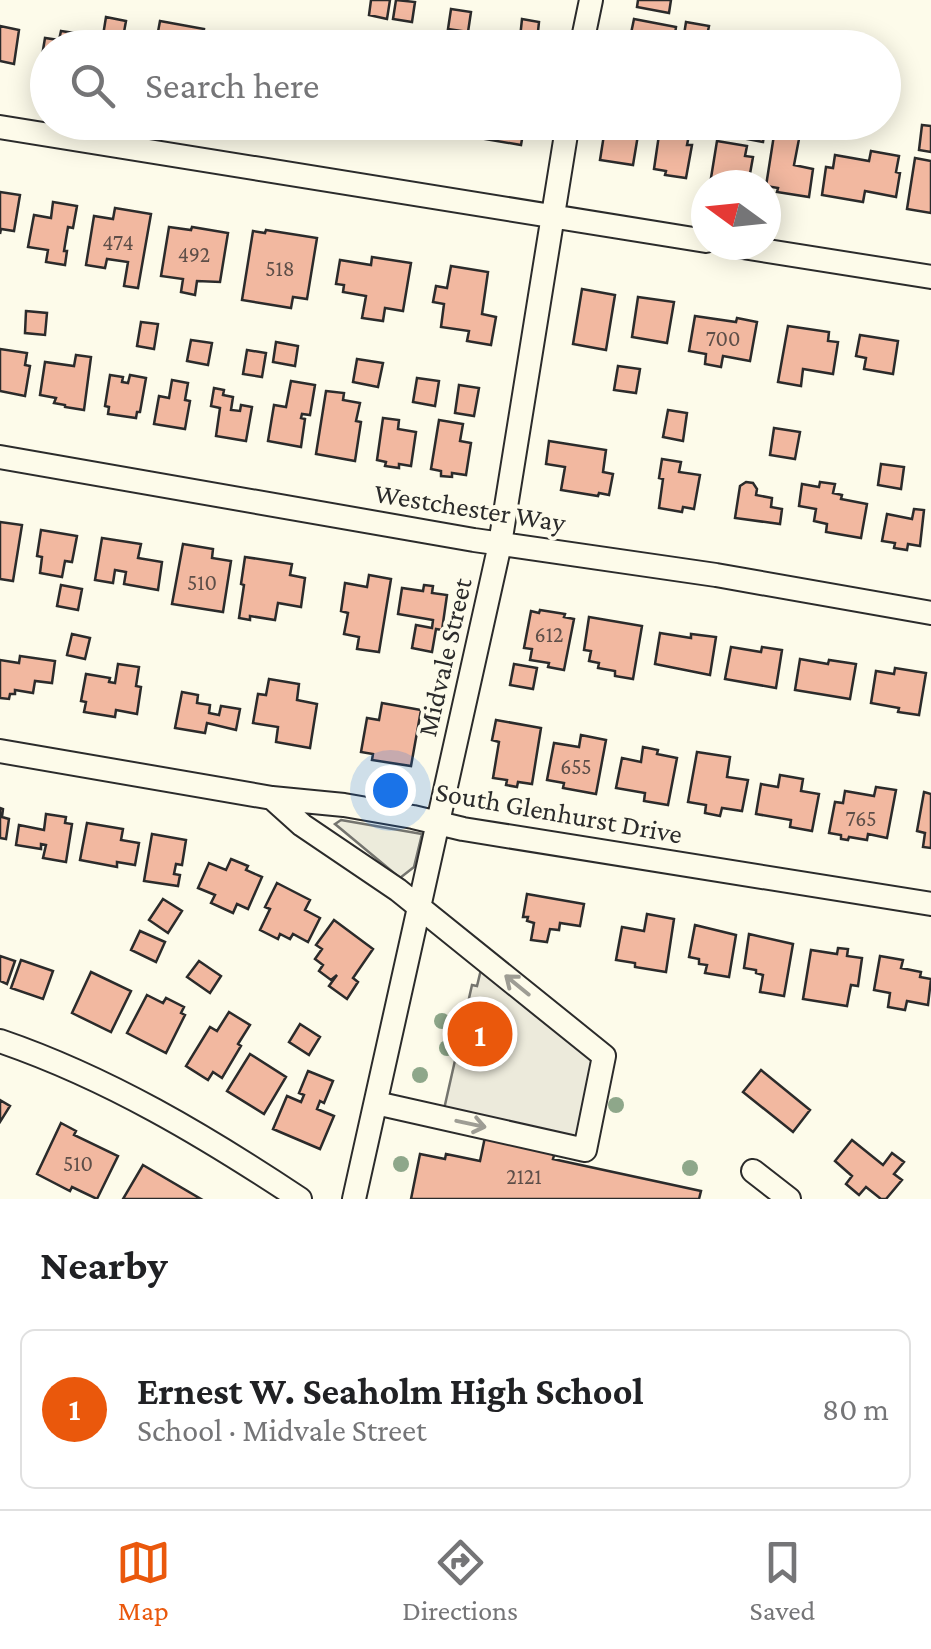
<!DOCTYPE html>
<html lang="en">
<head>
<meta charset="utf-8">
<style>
  :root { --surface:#fff; --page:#f6f6f6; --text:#202124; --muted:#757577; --line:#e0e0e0; --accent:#ea580c }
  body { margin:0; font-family:"Crimson Pro",serif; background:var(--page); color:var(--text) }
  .compass { position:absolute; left:691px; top:170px; width:90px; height:90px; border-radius:50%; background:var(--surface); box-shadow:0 5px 25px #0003; rotate:285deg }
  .you { position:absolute; left:390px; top:790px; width:35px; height:35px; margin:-25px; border:8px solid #fff; border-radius:50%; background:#1a73e8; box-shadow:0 0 0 15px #1a73e833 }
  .badge { display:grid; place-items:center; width:65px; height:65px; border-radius:50%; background:var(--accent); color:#fff; font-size:32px; font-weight:700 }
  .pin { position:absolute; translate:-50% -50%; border:5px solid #fff; box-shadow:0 2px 10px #0006 }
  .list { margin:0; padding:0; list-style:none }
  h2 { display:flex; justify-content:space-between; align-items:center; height:130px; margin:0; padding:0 40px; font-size:42px }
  h2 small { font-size:32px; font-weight:400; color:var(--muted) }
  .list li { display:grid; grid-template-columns:65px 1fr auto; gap:30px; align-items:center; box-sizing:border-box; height:160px; margin:0 20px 20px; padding:0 20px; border:2px solid var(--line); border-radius:15px }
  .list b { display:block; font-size:38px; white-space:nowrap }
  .list p { margin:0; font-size:32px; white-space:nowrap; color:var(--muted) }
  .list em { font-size:32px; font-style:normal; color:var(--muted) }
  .icon { flex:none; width:55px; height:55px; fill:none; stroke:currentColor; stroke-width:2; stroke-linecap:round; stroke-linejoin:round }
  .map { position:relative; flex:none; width:931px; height:1199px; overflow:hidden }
  .search { position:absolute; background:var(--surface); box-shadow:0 5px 25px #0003; left:30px; right:30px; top:30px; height:110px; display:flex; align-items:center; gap:25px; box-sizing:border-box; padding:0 35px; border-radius:55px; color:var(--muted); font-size:38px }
  .sheet { height:310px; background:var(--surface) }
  nav { display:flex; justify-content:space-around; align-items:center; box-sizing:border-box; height:140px; border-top:2px solid var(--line); background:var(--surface); font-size:28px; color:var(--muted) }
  nav a { display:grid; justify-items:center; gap:5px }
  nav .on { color:var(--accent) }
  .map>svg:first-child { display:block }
</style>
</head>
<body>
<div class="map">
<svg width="931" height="1199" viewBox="0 0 931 1199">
  <rect width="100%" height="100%" fill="#fdfbea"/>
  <path fill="#ecebdb" stroke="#74746e" stroke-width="2.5" d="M341 820 422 834 414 867 400 878 335 824Z"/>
  <path fill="#eceadb" stroke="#74746e" stroke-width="2.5" d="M486 949 614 1050 589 1159 440 1127 472 985 477 986Z"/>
  <path fill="#f2b8a0" stroke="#2b2b2b" stroke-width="2.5" d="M371 0H390L387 19 369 15Z
    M396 0 415 2 412 22 393 19Z
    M638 0H671L669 13 637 7Z
    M451 9 471 12 468 32 448 29Z
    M106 17 126 21 122 43 117 42 116 48H101Z
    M522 19 539 22 537 41 520 38Z
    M634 19 676 27 673 48H633L634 44 629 43Z
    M160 21 204 29 201 48H155Z
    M686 22 709 26 705 46 683 41Z
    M0 26 19 30 14 64 0 61Z
    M61 31 88 35 86 48H48V69L40 68 45 38 59 40Z
    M376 122H444L443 126 411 123 410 128Z
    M475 122H525L521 145 473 137Z
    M606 122 640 123 633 165 600 160Z
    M749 122H766L763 142 747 139Z
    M922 125 931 126V152L919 150Z
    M660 128 686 132 685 135H689L687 145H692L686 178 665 175 666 171 654 169Z
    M774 135 799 139 794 165 813 169 809 197 777 192 778 188 766 186Z
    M717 141 747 146 745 156 753 157 748 185 710 184Z
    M871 151 899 156 896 172 900 173 896 197 865 191 863 202 822 195 826 167 833 168 835 155 869 161Z
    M915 158 931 161V213L907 209Z
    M0 192 20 195 14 231 1 229 0 234Z
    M53 202 77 206 73 228 68 227 64 251H67L65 265 46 262 48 250 28 247 34 215 51 218Z
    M115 208 151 214 138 288 124 286 128 262 107 259 105 268 86 265 94 216 113 219Z
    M169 227 191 230 192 227 228 233 220 282 197 281 195 295 181 292 183 279 161 276Z
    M266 230 317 238 307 299 293 297 291 308 242 300 253 231 265 233Z
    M372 257 411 263 403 311 385 308 383 321 362 318 366 296 343 292 344 285 336 284 340 260 371 265Z
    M451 266 488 272 482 314 496 317 491 345 467 341 469 331 441 327 444 304 433 302 436 286 447 288Z
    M582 289 615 295 606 350 573 344Z
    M638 297 674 302 667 343 632 337Z
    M26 311 47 313 45 335 25 333Z
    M695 316 736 322 737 318 757 322 750 361 723 356 721 367 705 364 706 354 689 351Z
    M141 322 158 324 154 349 137 346Z
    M788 326 829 332 828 341 838 342 833 374 803 369 801 386 778 382Z
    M860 335 898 341 893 374 864 369 866 358 856 356Z
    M191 340 212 343 208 365 187 361Z
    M276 342 298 346 295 366 273 362Z
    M0 349 27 353 25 365 30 366 25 396 0 391Z
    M247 350 266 353 262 377 243 374Z
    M76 355 91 357 84 410 65 407V405L54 403 56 398 40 395 45 362 74 366Z
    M357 359 383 363 378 387 353 382Z
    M618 366 640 369 636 393 614 390Z
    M110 375 123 377 122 382 128 383 130 375 146 378 140 412H137L136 418 108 414 109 407 105 406Z
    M417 378 439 381 435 406 413 402Z
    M172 380 188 383 185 400 190 401 185 429 154 424 159 396 169 398Z
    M291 381 315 385 310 415 302 414 301 418 305 419 301 447 268 441 274 405 286 407Z
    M459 385 479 388 474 416 455 413Z
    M214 388 224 390 223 395 233 397 231 410 240 411 241 405 252 407 246 441 216 436 220 408 211 406Z
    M326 391 344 393 343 400 360 403 356 421 361 422 355 461 316 454Z
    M668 410 687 413 683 441 663 437Z
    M383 418 399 420 398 429 416 432 411 466 399 464V468L385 466 386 462 377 460Z
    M439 420 463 424 460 441 471 443 466 475 452 473V477L441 476V471L431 469Z
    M774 428 800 432 795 459 770 455Z
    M549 441 606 450 603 472 613 474 609 495 599 493 598 496 561 490 565 467 546 464Z
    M662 459 681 462 679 472 700 475 694 509 683 507 682 512 659 508 663 479 659 478Z
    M881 464 904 467 901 489 878 485Z
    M746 482 753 483 757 489 756 495 772 498 771 507 782 509 780 524 735 518 740 486Z
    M820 482 835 484 833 493 842 495 841 499 867 504 861 538 826 532 827 524 814 521 816 509 799 506 802 484 819 487Z
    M914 509 924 510 920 546 908 544 907 550 894 548 895 543 882 541 887 514 912 519Z
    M0 522 22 525 13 581 0 579Z
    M41 530 77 536 72 562 65 561 62 577 40 573 42 557 37 556Z
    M102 538 141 544 138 558 162 562 158 590 124 584 126 572 115 570 113 583 95 580Z
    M183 544 213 549 212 558 231 561 223 612 172 604Z
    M245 557 292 564 290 575 305 578 301 607 278 603 275 620 250 616V620L239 618 244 585 241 584Z
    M369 575 391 579 379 652 357 649 359 637 344 634 348 613 341 611 345 583 367 587Z
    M61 585 82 589 78 610 57 606Z
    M424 585 433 586 432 593 447 595 442 630 436 629 432 652 412 648 416 625 432 628 433 620 398 614 402 588 423 591Z
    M540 610 565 614 564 617 574 619 564 670 548 667 549 663 530 660 532 649 524 648 531 611 539 613Z
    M589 617 642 626 633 679 615 676V671L598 668 599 663 589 661 591 651 584 650Z
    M660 633 691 638V634L716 637 710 675 655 664Z
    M72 634 90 638 85 659 67 655Z
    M731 647 761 652 762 647 782 650 776 688 725 679Z
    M20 656 55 661 52 683 35 681 33 693 15 690V694H10L9 699 0 698V660L19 663Z
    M800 659 828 664 829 660 856 664 850 699 795 690Z
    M118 664 139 667 136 686 141 687 137 714 116 710 115 717 84 712 86 702 81 701 86 674 110 678 109 682 115 683Z
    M514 664 537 668 533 689 510 685Z
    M895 668 926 673 919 715 898 712 899 708 871 703 876 671 894 674Z
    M269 679 299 684 297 700 317 704 310 748 276 742 278 727 253 723 258 694 266 695Z
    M182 692 198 695 197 703 210 705 209 713 219 715 221 706 240 709 236 730 207 723 205 733 175 728Z
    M382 703 421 710 411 766 372 760 373 754 361 752 367 718 379 720Z
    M496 720 541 728 532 784 518 782 517 787 506 785 507 780 493 778 499 742 492 740Z
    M581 735 606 740 596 794 563 788 564 783 547 780 554 743 579 747Z
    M643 747 658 750 657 754 677 758 668 805 644 801 645 793 616 788 622 758 641 762Z
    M697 752 730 757 727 777 748 780 742 811 722 808 720 816 705 813 706 805 688 802Z
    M780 775 803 779 801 791 819 794 812 831 790 827 791 820 756 814 761 784 778 787Z
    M876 787 896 790 887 838 868 834 867 840 849 837 848 840 841 839V835L829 833 835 802 843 803 845 791 874 796Z
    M924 792 931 794V848L923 847 925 833 917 831Z
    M0 808 3 809 2 817 9 819 6 839 0 838Z
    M46 814 66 817 65 823 72 824 66 862 43 858 46 845 41 844V849L16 845 19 825 44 830Z
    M87 823 123 829 121 840 139 843 135 865 117 862V867L80 860Z
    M152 834 186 840 182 865 176 864 174 874 180 875 178 886 144 881Z
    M231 859 248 866 246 870 262 877 248 909 237 904 233 913 211 903 215 895 198 888 209 863 226 870Z
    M277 883 310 900 305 910 320 918 308 942 293 934 290 939 280 934 278 939 260 930 270 909 265 907Z
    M527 894 584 904 580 926 560 923 559 930 550 929 547 942 531 940 534 923 527 921 528 917H523Z
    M163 899 182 911 168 933 149 920Z
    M647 914 674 919 666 972 635 967V963L616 960 622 927 644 931Z
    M334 920 373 949 353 978 358 982 347 999 329 986 337 975 331 980 319 971 323 965 315 959 322 949 316 945Z
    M695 925 736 935 729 977 705 973 707 965 699 964V959L689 957Z
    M140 931 165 942 156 962 131 950Z
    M749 934 793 944 784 996 760 992 763 975 756 973V970L744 968Z
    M838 948 848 949 847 956 862 958 858 986 851 985 847 1006 803 999 811 950 837 954Z
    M0 956 15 961 7 984 0 981Z
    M880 956 903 960 901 968 921 972 920 977 931 979 928 1005 907 1001 905 1010 888 1007 890 993 874 990Z
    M21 960 53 971 43 999 11 988Z
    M199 961 221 976 210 993 187 977Z
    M91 972 131 991 111 1032 72 1013Z
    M147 995 163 1003 166 998 184 1007 181 1013 185 1015 166 1053 127 1033Z
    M229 1012 250 1025 238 1044 241 1046 222 1078 213 1072 208 1080 186 1066 210 1027 217 1031Z
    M300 1024 320 1037 309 1055 289 1042Z
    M250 1054 286 1077 264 1114 227 1091Z
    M761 1070 810 1110 793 1132 743 1092Z
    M308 1071 333 1081 324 1103 320 1101 317 1109 334 1116 320 1149 273 1129 287 1096 301 1102 304 1095 299 1093Z
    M0 1100 10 1106 0 1122Z
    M61 1123 76 1131 74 1135 118 1156 97 1199 72 1187 70 1191 37 1174Z
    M485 1137 555 1152 553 1159 701 1191 699 1199H411L420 1154 445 1159 446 1154 480 1161Z
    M852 1140 883 1165 892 1153 904 1162 894 1174 902 1180 886 1199H881L866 1187 859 1195 846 1184 852 1176 835 1161Z
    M143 1165 201 1199H123Z"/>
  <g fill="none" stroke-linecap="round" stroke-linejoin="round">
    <g stroke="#2b2b2b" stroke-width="26">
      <path id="minor" d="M581 48 591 0
        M0 127 706 241
        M730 245 931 277
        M0 457 474 540 716 575 931 613
        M0 751 272 798 344 805 413 817 463 829 931 904
        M272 798 302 825 398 890 604 1056 585 1150 376 1103
        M0 1041C108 1078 205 1136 300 1199
        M753 1171 789 1199
        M354 1199 500 544 568 122"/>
    </g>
    <use href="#minor" stroke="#fdfbea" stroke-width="22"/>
  </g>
  <g fill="#8ea78a">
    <circle cx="442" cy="1021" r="8"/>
    <circle cx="447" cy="1048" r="8"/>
    <circle cx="420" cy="1075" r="8"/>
    <circle cx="616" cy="1105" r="8"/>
    <circle cx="401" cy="1164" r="8"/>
    <circle cx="690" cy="1168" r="8"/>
  </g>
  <defs><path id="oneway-shaft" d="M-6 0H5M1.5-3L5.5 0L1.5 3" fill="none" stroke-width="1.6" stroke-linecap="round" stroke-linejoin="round" transform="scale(2.5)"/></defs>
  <g stroke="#9e9d94">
    <use href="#oneway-shaft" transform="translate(517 985) rotate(-141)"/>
    <use href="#oneway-shaft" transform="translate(471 1124) rotate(12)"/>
  </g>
  <g text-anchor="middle" stroke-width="8" stroke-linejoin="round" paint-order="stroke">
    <g font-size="22" fill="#5d4e48">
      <text x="118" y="250">474</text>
      <text x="194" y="262">492</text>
      <text x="280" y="276">518</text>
      <text x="723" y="346">700</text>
      <text x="202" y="590">510</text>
      <text x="549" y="642">612</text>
      <text x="576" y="774">655</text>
      <text x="861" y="826">765</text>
      <text x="78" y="1171">510</text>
      <text x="524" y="1184">2121</text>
    </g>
    <g font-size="28" fill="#2b2b2b" stroke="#fdfbea">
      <text transform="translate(470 507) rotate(9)" y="10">Westchester Way</text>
      <text transform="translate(444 657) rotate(-77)" y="10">Midvale Street</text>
      <text transform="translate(559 812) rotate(10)" y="10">South Glenhurst Drive</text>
    </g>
  </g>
</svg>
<svg class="compass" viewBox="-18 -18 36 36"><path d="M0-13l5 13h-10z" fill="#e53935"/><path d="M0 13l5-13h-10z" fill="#757577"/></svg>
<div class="you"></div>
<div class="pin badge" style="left:480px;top:1034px">1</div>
<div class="search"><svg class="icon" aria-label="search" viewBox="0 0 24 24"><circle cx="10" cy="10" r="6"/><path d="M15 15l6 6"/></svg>Search here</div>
</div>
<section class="sheet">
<h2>Nearby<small></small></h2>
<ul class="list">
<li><span class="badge">1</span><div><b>Ernest W. Seaholm High School</b><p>School · Midvale Street</p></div><em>80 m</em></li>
</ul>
</section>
<nav>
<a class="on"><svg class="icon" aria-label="map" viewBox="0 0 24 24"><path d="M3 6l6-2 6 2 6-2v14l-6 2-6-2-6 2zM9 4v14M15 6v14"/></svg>Map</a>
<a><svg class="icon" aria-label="directions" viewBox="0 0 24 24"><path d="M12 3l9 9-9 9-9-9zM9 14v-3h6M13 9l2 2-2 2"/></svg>Directions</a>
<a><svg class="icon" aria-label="saved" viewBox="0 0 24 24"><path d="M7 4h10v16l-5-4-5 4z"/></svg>Saved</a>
</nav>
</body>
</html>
